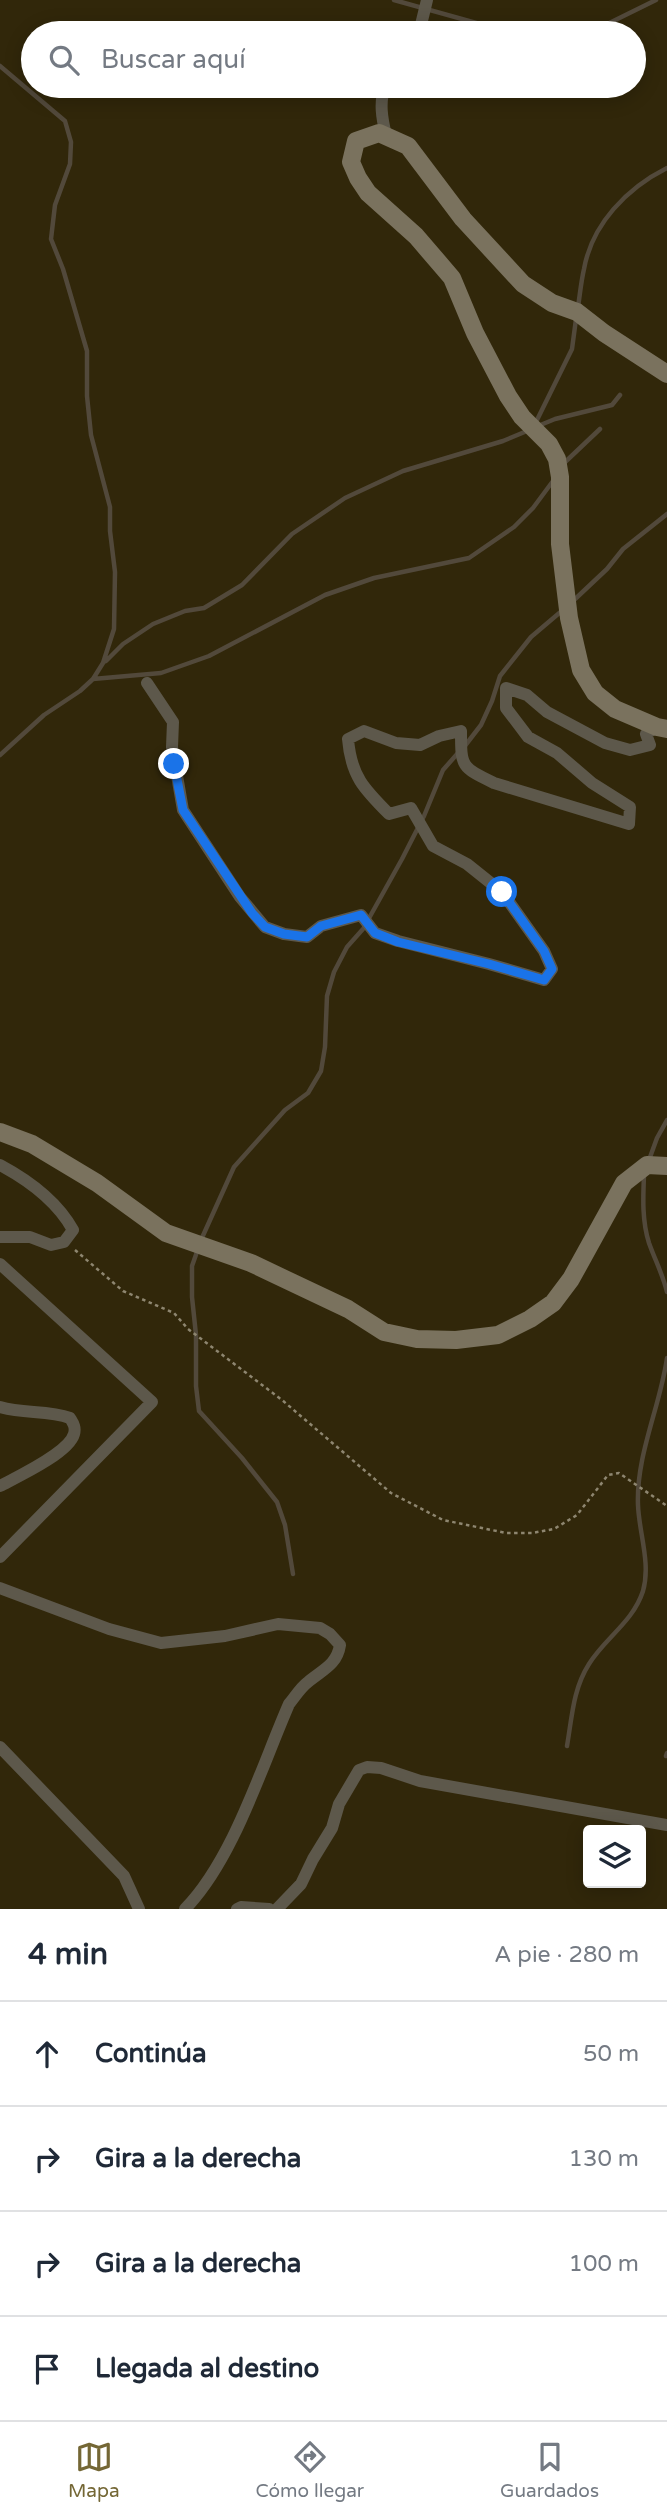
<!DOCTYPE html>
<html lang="es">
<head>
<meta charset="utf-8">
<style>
  :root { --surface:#fff; --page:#f6f6f7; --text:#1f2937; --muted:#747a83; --line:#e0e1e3; --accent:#746735 }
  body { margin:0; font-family:"Varela Round",sans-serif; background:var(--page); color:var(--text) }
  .controls { position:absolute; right:21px; bottom:21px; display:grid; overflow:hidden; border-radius:7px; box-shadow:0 4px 18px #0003 }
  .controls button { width:63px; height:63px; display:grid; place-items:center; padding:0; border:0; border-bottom:2px solid var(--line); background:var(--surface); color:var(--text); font:35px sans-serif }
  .stop { position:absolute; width:21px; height:21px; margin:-16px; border:5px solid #1a73e8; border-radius:50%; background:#fff }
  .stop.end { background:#1a73e8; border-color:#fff; box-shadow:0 2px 7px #0008 }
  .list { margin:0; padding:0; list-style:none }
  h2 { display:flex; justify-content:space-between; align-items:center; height:91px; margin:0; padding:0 28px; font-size:30px }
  h2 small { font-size:23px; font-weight:400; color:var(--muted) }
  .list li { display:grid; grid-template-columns:46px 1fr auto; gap:21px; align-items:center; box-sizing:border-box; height:105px; padding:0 28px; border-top:2px solid var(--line) }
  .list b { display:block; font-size:26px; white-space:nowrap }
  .list em { font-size:23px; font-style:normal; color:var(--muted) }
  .icon { flex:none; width:38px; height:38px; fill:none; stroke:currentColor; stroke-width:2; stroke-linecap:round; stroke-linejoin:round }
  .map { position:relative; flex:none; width:667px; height:1909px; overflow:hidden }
  .search { position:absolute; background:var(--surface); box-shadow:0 4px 18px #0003; left:21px; right:21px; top:21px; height:77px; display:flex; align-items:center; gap:18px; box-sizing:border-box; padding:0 24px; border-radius:38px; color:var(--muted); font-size:26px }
  .sheet { height:511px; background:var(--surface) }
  nav { display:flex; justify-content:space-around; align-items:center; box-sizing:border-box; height:98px; border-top:2px solid var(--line); background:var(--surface); font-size:19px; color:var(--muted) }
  nav a { display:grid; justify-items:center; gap:4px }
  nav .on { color:var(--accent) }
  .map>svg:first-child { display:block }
</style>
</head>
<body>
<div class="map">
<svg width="667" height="1909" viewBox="0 0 667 1909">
  <rect width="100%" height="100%" fill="#31270a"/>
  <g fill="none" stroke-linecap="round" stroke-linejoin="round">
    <path stroke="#52493b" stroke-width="4.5" d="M394 0 512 33
      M589 33 656 0
      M0 66 65 121 71 142 70 164 55 205 51 239 63 269 87 351V396L91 435 110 507V531L115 572 114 629 103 663 93 679 80 691 44 715 0 755
      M578 307C580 294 581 282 584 269 592 224 627 188 667 168
      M535 424 572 349 576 319
      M538 426 555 419 612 405 620 395
      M562 465 600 429
      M573 601 607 569 623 549 667 514
      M106 661 123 644 153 624 185 611 204 608 242 585 292 534 345 498 403 471 503 441 527 431
      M93 679 161 673 209 656 325 595 374 578 469 558 514 527 533 508 553 481
      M464 747 481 725 492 701 500 676 531 637 564 609
      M649 1160 657 1138 667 1120
      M644 1175C643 1198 642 1221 649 1243 655 1260 663 1275 667 1292
      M201 1240 234 1167 285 1110 308 1093 321 1071 325 1047 327 996 334 972 347 947 363 929 402 859 424 816 443 770 458 753
      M198 1249 192 1266V1297L196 1335V1386L199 1411 242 1458 277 1502 285 1525 293 1574
      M567 1746C572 1717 573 1689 589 1664 605 1638 633 1622 643 1591 651 1563 639 1533 638 1505 636 1455 660 1407 667 1358
      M666 1756 667 1753"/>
    <path stroke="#8e8670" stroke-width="2.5" stroke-dasharray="3.5 3.5" stroke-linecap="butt" d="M75 1250 123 1291 174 1313 188 1329 282 1400 391 1493 443 1520 506 1533H532L554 1529 577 1515 608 1475 619 1473 667 1506"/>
    <path stroke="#5d584b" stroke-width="12" d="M419 33 427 0
      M385 86C379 102 382 119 386 135
      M147 683 173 722 172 747 183 810 240 897 265 927 284 934 307 937 321 926 361 915 375 933 398 941 489 964 544 980 552 969 544 951 502 892 467 864 433 846 411 808 389 814C364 789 351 776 348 739L364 731 396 743 420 745 439 736 461 731C461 767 461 767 494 783L629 824 630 807 592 783 557 753 528 737 506 708V688L527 695 547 712 605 743 630 750 650 745 646 734 657 727
      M0 1165C28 1180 57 1201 73 1230L64 1242 51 1245 30 1237H0
      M0 1264 152 1402 0 1557
      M0 1407C23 1414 48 1410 70 1418 73 1423 76 1427 74 1434 69 1453 17 1477 0 1486
      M0 1588 109 1629 161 1643 225 1636 278 1624 320 1628 330 1634 340 1645C337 1665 322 1670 308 1682 300 1688 295 1697 289 1704 261 1768 233 1860 185 1909
      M0 1747 124 1876 139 1909
      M237 1909 241 1907 269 1909
      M277 1909 301 1884 313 1859 332 1828 339 1804 359 1770 367 1767 381 1768 420 1781 667 1825"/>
    <path stroke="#7a725e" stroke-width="18" d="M667 374 604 333 577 312 552 303 523 284 463 219 408 146 379 133 356 141 351 162 358 178 368 193 416 236 452 278 475 333 508 396 522 417 549 444 557 459 560 477V544L569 618 581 670 595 693 615 709 657 727 667 729
      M0 1132 32 1144 97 1183 166 1233 251 1263 348 1309 384 1332 417 1339 456 1340 498 1335 530 1319 553 1303 571 1279 624 1183 647 1165 667 1166"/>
  </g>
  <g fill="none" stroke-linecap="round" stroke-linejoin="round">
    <path stroke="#1a73e8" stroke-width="9" d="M174 764 183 810 252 913 265 927 284 934 307 937 321 926 361 915 375 933 398 942 489 964 544 980 552 969 544 951 502 892"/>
  </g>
</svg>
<div class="controls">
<button><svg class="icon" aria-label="layers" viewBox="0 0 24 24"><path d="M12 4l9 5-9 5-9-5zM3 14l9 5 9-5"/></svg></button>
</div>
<div class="stop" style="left:502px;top:892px"></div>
<div class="stop end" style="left:174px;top:764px"></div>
<div class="search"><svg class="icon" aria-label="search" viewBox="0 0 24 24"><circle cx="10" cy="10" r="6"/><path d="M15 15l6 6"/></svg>Buscar aquí</div>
</div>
<section class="sheet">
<h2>4 min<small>A pie · 280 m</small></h2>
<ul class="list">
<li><svg class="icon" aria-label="ahead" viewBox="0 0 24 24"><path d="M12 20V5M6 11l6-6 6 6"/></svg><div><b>Continúa</b></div><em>50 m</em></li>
<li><svg class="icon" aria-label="right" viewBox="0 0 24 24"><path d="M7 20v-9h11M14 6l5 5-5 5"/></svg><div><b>Gira a la derecha</b></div><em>130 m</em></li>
<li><svg class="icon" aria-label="right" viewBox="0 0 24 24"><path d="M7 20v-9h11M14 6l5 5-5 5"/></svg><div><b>Gira a la derecha</b></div><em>100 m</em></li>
<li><svg class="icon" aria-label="arrive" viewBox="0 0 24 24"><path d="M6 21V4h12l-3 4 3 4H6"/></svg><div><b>Llegada al destino</b></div></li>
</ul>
</section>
<nav>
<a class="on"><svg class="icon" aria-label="map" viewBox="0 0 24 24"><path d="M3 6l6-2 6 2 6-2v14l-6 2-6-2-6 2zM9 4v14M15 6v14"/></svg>Mapa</a>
<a><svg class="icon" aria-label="directions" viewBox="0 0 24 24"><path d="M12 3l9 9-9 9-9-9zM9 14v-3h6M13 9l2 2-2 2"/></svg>Cómo llegar</a>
<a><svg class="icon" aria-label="saved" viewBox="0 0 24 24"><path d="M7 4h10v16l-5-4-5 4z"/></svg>Guardados</a>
</nav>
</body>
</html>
